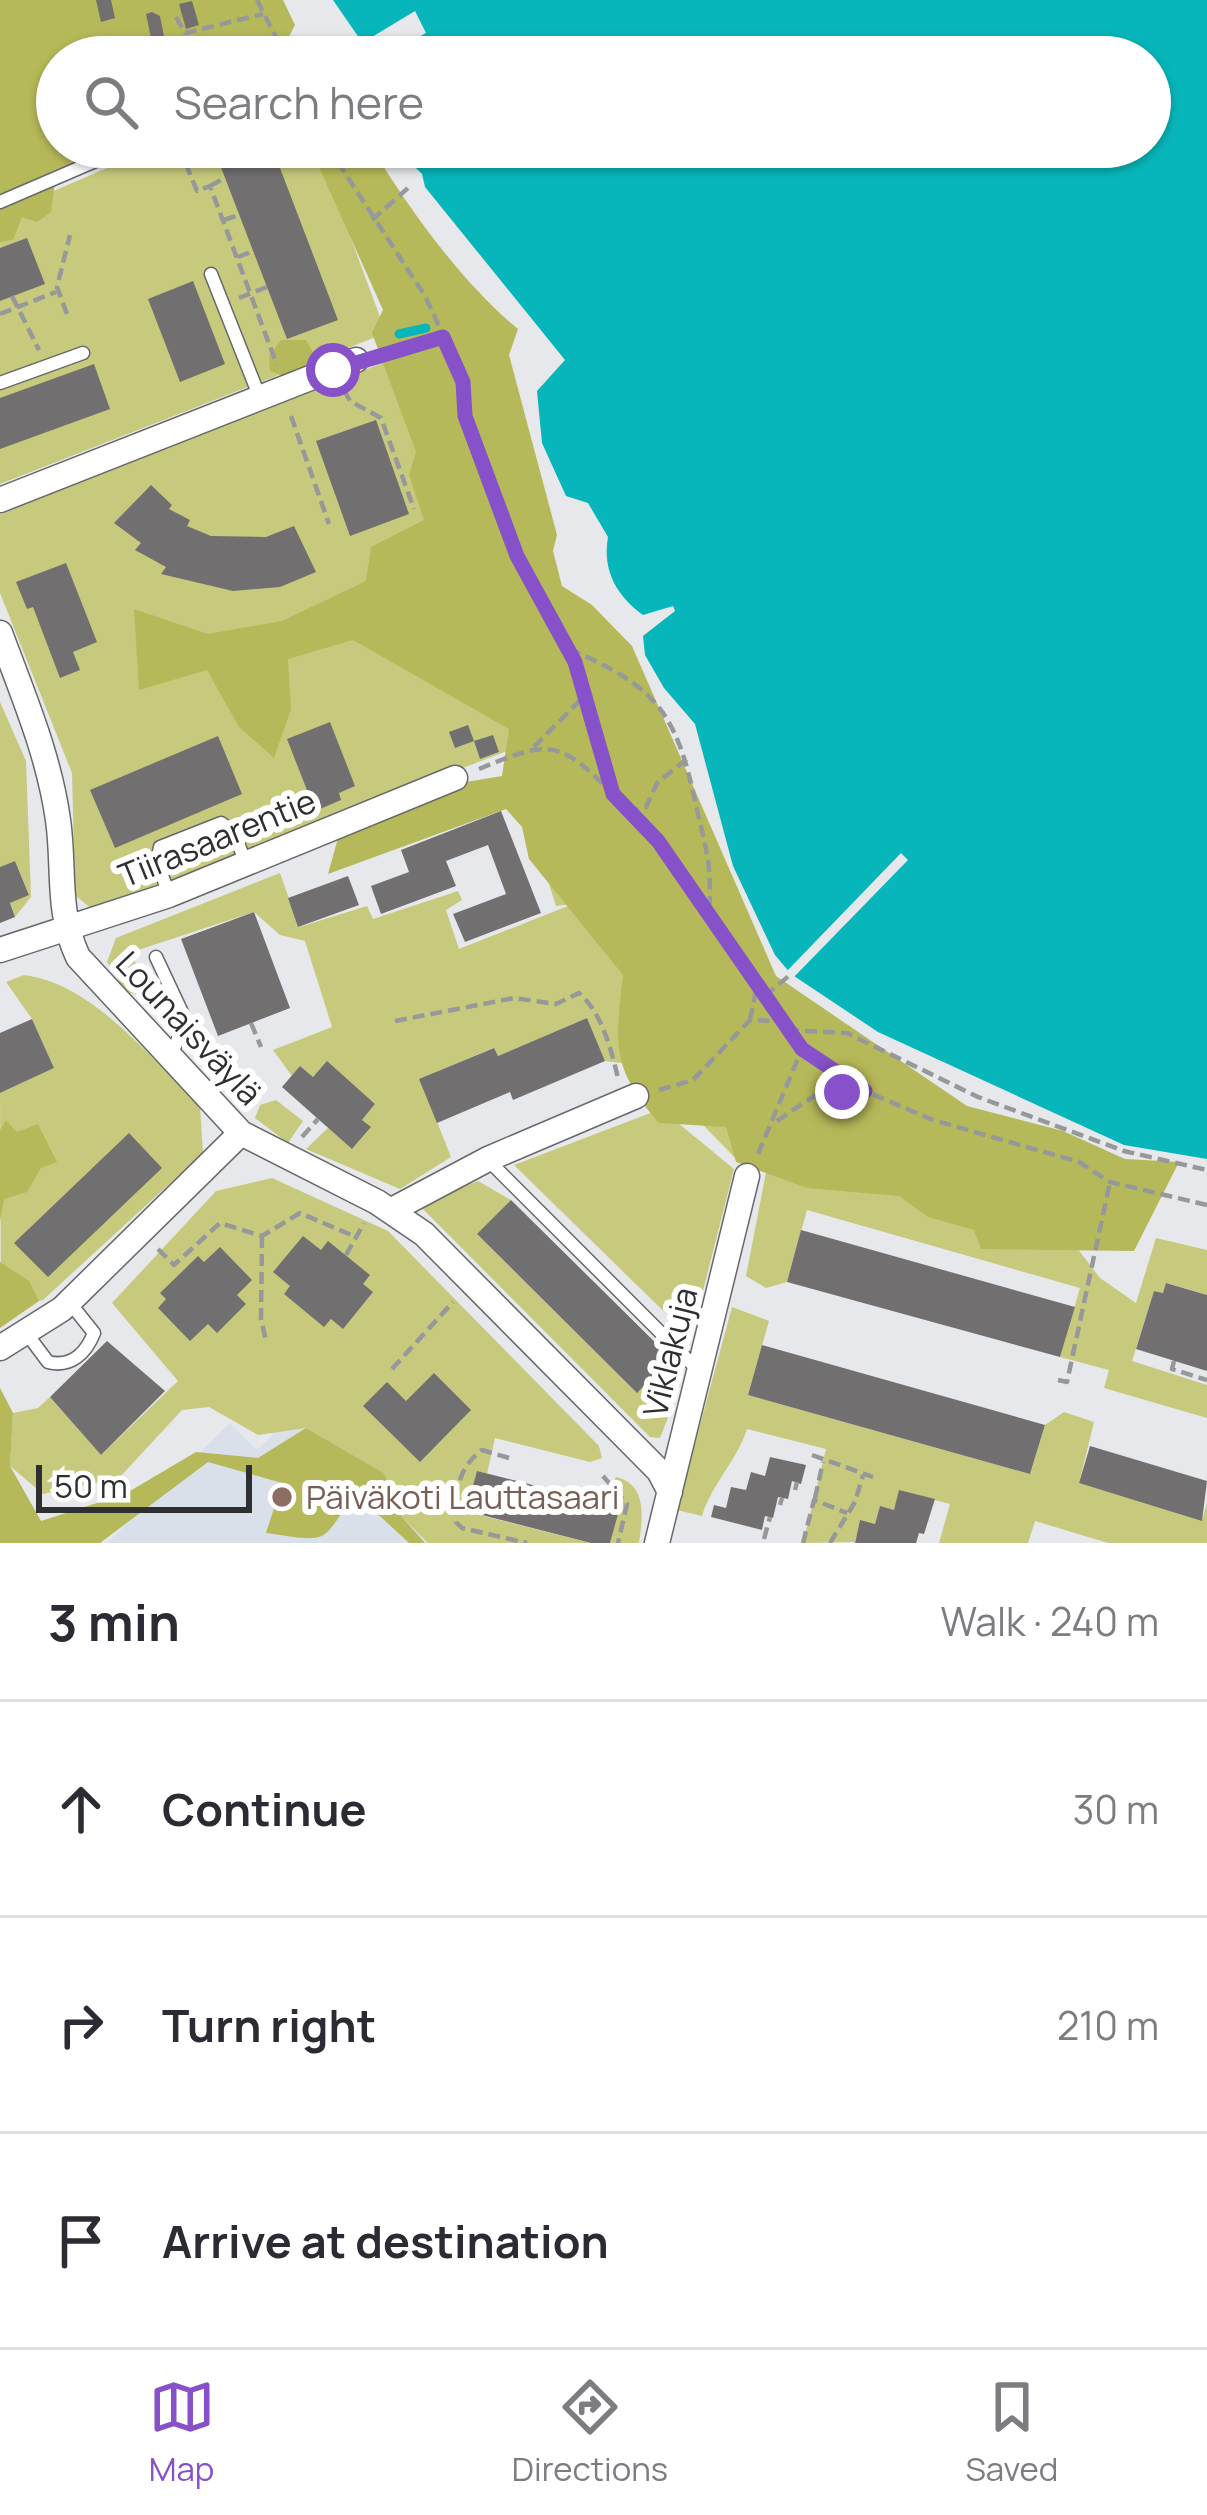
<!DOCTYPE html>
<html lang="en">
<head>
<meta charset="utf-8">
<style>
  :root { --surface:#fff; --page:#f7f7f7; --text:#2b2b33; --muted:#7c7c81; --line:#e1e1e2; --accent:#8651c9 }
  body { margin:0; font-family:Manrope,sans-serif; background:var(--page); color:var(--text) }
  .scale { position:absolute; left:36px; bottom:30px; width:216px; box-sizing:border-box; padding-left:12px; border:6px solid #2e2f30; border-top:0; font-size:33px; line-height:42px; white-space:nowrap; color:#2e2f30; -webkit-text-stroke:9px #fff; paint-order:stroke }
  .stop { position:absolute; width:36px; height:36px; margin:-27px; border:9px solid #8651c9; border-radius:50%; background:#fff }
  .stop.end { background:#8651c9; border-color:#fff; box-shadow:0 3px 12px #0008 }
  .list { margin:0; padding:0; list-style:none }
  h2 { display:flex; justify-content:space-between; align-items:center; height:156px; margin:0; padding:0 48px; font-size:51px }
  h2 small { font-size:39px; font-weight:400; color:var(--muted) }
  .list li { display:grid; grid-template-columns:78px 1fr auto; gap:36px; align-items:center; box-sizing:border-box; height:216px; padding:0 48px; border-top:3px solid var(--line) }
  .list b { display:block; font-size:45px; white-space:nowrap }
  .list em { font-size:39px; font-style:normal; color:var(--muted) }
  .icon { flex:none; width:66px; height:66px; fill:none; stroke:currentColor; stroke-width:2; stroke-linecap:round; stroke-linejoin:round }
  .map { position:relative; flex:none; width:1207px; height:1543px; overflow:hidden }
  .search { position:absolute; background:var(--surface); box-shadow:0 3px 9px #0004; left:36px; right:36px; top:36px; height:132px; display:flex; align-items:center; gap:30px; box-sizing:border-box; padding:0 42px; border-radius:66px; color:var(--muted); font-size:45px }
  .sheet { height:804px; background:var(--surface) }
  nav { display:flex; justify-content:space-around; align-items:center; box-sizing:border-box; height:168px; border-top:3px solid var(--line); background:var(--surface); font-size:33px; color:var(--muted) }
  nav a { display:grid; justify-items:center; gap:6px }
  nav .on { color:var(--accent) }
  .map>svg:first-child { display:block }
</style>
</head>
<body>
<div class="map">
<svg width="1207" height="1543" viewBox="0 0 1207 1543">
  <rect width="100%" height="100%" fill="#e6e8eb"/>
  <path fill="#d9e0ea" d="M312 1396 454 1543H107L230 1423 257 1450Z"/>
  <path fill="#c7ca7c" d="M156 147H317L386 333 0 484V214Z
    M395 358 713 1012 737 1160 646 1066 605 1061 587 1018 498 1056 493 1048 420 1079 451 1157 400 1189 306 1149 328 1128 353 1148 370 1128 362 1120 375 1104 327 1062 313 1077 300 1066 292 1076 273 1050 332 1027 305 941 280 935 254 912 132 952 146 996 126 992 107 962 116 938 280 873 299 927 367 906 373 919 458 891 462 900 446 910 459 949 573 904 556 906 507 751 93 910 75 895 72 773 0 593V514Z
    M0 702 26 761 31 897 15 917 10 903 29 894 15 861 0 867Z
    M24 975C94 984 151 1059 200 1106L203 1153 43 1300 1 1309 0 1093 54 1068 32 1019 6 982Z
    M276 1100 303 1121 288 1143 255 1118 260 1105Z
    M661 1109 734 1169 691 1338 514 1165Z
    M795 1157 1074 1244 1100 1278 1136 1303 1156 1238 1207 1250V1295L1167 1283 1163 1293 1154 1291 1132 1361 1207 1385V1418L1104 1388 1109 1370 1060 1357 1080 1288 807 1210 787 1282 766 1288 746 1276 768 1162Z
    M272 1178 388 1231 599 1446 602 1458 590 1462 495 1438 487 1474 477 1471 467 1512 591 1543H428L402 1517 384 1473 306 1428 258 1435 209 1407 182 1410 119 1478 43 1494 10 1466 13 1413 38 1408 50 1397 101 1455 178 1381 112 1303 216 1191Z
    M478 1181 511 1200 478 1235 636 1392 666 1363 678 1376V1392L660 1438 650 1437 419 1205Z
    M732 1307 769 1321 748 1395 1030 1474 1045 1425 1064 1412 1094 1422 1079 1483 1202 1520 1207 1503V1543H1108L1035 1521 1028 1543H939L950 1504 900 1491 894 1510 880 1507 875 1524 860 1521 855 1542 803 1543 826 1449 747 1429C737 1461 712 1483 702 1516L677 1510Z
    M616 1477C647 1484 643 1517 639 1543H610L619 1508 605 1503Z"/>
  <path fill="#b6b959" d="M0 0H283L295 25 285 44 232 57H57V147H110L56 174 51 212 37 222 22 217 13 240 0 242Z
    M310 147H371C410 210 461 282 518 329L509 355 557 535 553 551 562 586 592 605 632 646 776 976 967 1106 1063 1131 1125 1159 1179 1162 1134 1251 981 1249 974 1230 928 1217 899 1196 807 1188 736 1162 726 1127 659 1123C611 1067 615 1046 623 975L529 859 522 827 506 809 328 874 338 838 460 783 502 776 509 729 353 640 288 659 291 709 274 758 239 727 207 670 139 690 134 609 208 634 282 621 366 581 371 547 424 520 409 475 416 452 372 333 383 310Z
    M281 340H306L317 359 309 374 291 379 270 371 269 356Z
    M6 1120 17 1132 38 1124 57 1162 41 1168 27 1192 4 1199 0 1221V1130Z
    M0 1262 29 1281 39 1301 0 1328Z
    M0 1388 13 1413 10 1466 41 1521 125 1494 196 1452 258 1458 306 1428 384 1473 402 1517 425 1543H409L355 1493C320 1543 333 1543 266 1533L282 1483 208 1462 100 1543H0Z"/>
  <path fill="#07b6ba" d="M333 0H1207V1159L1124 1145 878 1032 791 974 775 955 733 866 695 724 664 688 645 655 643 636 675 611 673 606 643 615C617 596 602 571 608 537L588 503 566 496 542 443 537 391 565 360 425 187 422 174 395 147H1150V57H365L366 48Z"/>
  <path fill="#e6e8eb" d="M415 11 426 33 409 42 405 36 359 57 357 46Z
    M901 853 908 860 792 979 786 972Z"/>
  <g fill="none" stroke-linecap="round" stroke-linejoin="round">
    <path stroke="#07b6ba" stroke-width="9" d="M399 334 426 328"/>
  </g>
  <path fill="#726f71" d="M96 0H111L115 18 101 22Z
    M192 1 199 25 186 29 179 4Z
    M152 12 160 16 165 41 152 43 146 14Z
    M122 39 127 57H112L108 43Z
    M244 147H272L338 320 287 339 217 157Z
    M27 238 45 284 0 301V248Z
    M193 281 225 364 180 382 148 299Z
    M94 364 110 409 0 449V398Z
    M376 420 409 514 350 536 316 441Z
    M151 485 172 505 169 509 190 520 187 526 211 536 266 537 294 526 316 572 280 587 233 591 161 574 166 567 135 550 141 543 114 523Z
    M66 563 97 642 73 652 80 670 60 678 33 607 27 609 16 582Z
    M330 722 355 786 339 793 341 800 320 809 312 803 287 739Z
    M468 725 474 741 455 748 449 732Z
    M493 735 499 752 480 759 474 741Z
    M218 736 242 794 115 848 90 790Z
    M501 811 541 913 465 942 453 914 506 894 488 845 446 861 456 886 381 914 371 886 409 872 401 850Z
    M15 861 29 895 10 903 15 917 0 923V867Z
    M348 876 359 905 298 927 288 898Z
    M254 912 290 1008 218 1036 181 939Z
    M587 1018 605 1061 513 1100 510 1092 437 1123 419 1079 494 1048 498 1056Z
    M32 1019 54 1068 0 1093V1033Z
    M327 1061 375 1104 362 1120 371 1127 352 1149 282 1087 300 1066 313 1077Z
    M129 1133 162 1168 48 1277 14 1243Z
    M511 1200 671 1358 637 1393 477 1234Z
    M801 1230 1075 1307 1060 1357 787 1282Z
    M303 1236 321 1250 328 1241 370 1275 363 1284 373 1292 343 1329 331 1319 324 1327 284 1294 290 1286 273 1272Z
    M220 1247 252 1280 237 1295 246 1304 217 1333 208 1324 190 1341 158 1308 166 1299 160 1293 198 1256 204 1262Z
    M1166 1283 1207 1295V1371L1136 1349 1154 1291 1163 1293Z
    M107 1341 165 1391 101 1455 50 1397Z
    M762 1345 1045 1425 1030 1474 748 1395Z
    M434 1373 471 1410 420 1462 363 1406 387 1382 406 1401Z
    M1090 1446 1207 1481 1202 1521 1079 1483Z
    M770 1457 806 1465 801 1484 792 1481 788 1499 778 1497 773 1518 765 1516 762 1530 711 1517 714 1505 726 1508 731 1487 746 1490 751 1472 765 1476Z
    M477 1471 620 1507 610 1543H591L466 1511Z
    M899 1490 935 1499 924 1534 919 1533 916 1543H855L860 1520 875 1524 880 1506 894 1510Z"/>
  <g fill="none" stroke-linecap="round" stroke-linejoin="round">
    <g stroke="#66686b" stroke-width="15">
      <path id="service" d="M0 202 128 147
        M211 274 260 398
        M0 383 83 353
        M169 895 157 861 160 847 221 823 233 831 246 863
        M156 957 186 1021 171 1055
        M488 1160 698 1370
        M27 1334 48 1362C71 1368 86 1353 94 1333L70 1303"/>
    </g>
    <g stroke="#66686b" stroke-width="27">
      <path id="minor" d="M0 500 356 360
        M0 633C23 695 49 755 58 820 65 869 56 910 78 957L241 1133 377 1202 424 1234 659 1471 670 1492
        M0 950 169 895 455 778
        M390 1211 488 1159 636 1096
        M0 1348 62 1309 241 1133
        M657 1543 747 1176"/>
    </g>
    <path stroke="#96989a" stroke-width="4.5" stroke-dasharray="12 6" stroke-linecap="butt" d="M257 0 286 57
      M176 17 185 33 263 14
      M179 147 197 191 210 186 277 365
      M328 147 425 296 453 356 463 382 465 416 494 499 517 556 575 662 613 794 659 841 802 1049 865 1091 933 1120 1079 1162 1110 1182 1207 1205
      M210 186 225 178
      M224 220 239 215
      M372 220 408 188
      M238 257 253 251
      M12 296 39 350
      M239 298 267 287
      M0 314 56 292
      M67 314 57 287 70 235
      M379 354 443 337
      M344 390 350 401 381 418 414 509
      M291 416 329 524
      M569 649C657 687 676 712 696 805 707 854 712 863 709 915
      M534 747 584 696
      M479 769C545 742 557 737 609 790
      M627 812 646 807 657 783 687 759
      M765 996 791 974
      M750 1020 757 985
      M395 1021 514 998 556 1004 579 993C602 1013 611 1049 618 1078
      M251 1023 261 1047
      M787 1030 847 1033 978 1097 1124 1151 1207 1170
      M659 1090 693 1080 750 1020 781 1021
      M777 1121 814 1096 859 1092
      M302 1137 318 1119
      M758 1154 802 1049
      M262 1236 261 1319 266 1341
      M158 1249 174 1265 220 1223 262 1236 300 1213 356 1237
      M346 1255 364 1223
      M1174 1361 1172 1369 1207 1380
      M392 1369 453 1302
      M1058 1380 1067 1382 1110 1182
      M812 1455 873 1477
      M509 1458 482 1450C457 1469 455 1492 456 1522L462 1528 527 1543
      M603 1476 627 1504 618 1543
      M795 1490 797 1482
      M815 1498 823 1462
      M780 1505 782 1498
      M764 1539 770 1517
      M803 1543 814 1500 847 1513
      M830 1543 855 1502 863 1475"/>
    <use href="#service" stroke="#fff" stroke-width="12"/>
    <use href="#minor" stroke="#fff" stroke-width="24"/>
  </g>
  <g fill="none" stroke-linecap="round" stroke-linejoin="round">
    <path stroke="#8651c9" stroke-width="15" d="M333 370 443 337 463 382 465 416 517 556 575 662 613 794 658 841 802 1049 865 1091 842 1092"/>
  </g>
  <circle fill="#8d6e63" stroke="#fff" stroke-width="4.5" cx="282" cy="1497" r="12"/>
  <g text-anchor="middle" stroke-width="12" stroke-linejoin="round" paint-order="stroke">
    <g font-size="33" fill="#2e2f30" stroke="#fff">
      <text transform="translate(217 838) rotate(-22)" y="12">Tiirasaarentie</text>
      <text transform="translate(189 1028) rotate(47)" y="12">Lounaisväylä</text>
      <text transform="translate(670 1352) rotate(-76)" y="12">Viklakuja</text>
    </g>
    <g font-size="33" fill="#785e54" stroke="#fff" text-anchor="start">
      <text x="306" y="1509">Päiväkoti Lauttasaari</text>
    </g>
  </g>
</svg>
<div class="scale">50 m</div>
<div class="stop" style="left:333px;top:370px"></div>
<div class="stop end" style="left:842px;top:1092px"></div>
<div class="search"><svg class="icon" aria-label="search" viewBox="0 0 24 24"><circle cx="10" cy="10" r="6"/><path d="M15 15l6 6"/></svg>Search here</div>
</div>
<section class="sheet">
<h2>3 min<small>Walk · 240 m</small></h2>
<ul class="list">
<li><svg class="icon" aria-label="ahead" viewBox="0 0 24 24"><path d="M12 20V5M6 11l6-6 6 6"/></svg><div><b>Continue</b></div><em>30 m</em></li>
<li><svg class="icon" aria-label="right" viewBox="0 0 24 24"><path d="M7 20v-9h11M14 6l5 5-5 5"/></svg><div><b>Turn right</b></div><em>210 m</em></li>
<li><svg class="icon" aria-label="arrive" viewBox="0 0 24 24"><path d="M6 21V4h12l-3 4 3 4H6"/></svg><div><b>Arrive at destination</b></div></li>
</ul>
</section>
<nav>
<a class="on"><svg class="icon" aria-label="map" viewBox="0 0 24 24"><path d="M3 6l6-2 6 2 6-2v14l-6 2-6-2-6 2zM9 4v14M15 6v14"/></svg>Map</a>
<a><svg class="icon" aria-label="directions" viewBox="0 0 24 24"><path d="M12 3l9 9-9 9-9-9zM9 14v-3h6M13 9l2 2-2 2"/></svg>Directions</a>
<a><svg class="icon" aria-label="saved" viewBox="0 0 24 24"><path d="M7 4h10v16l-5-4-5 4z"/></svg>Saved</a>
</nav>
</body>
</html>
